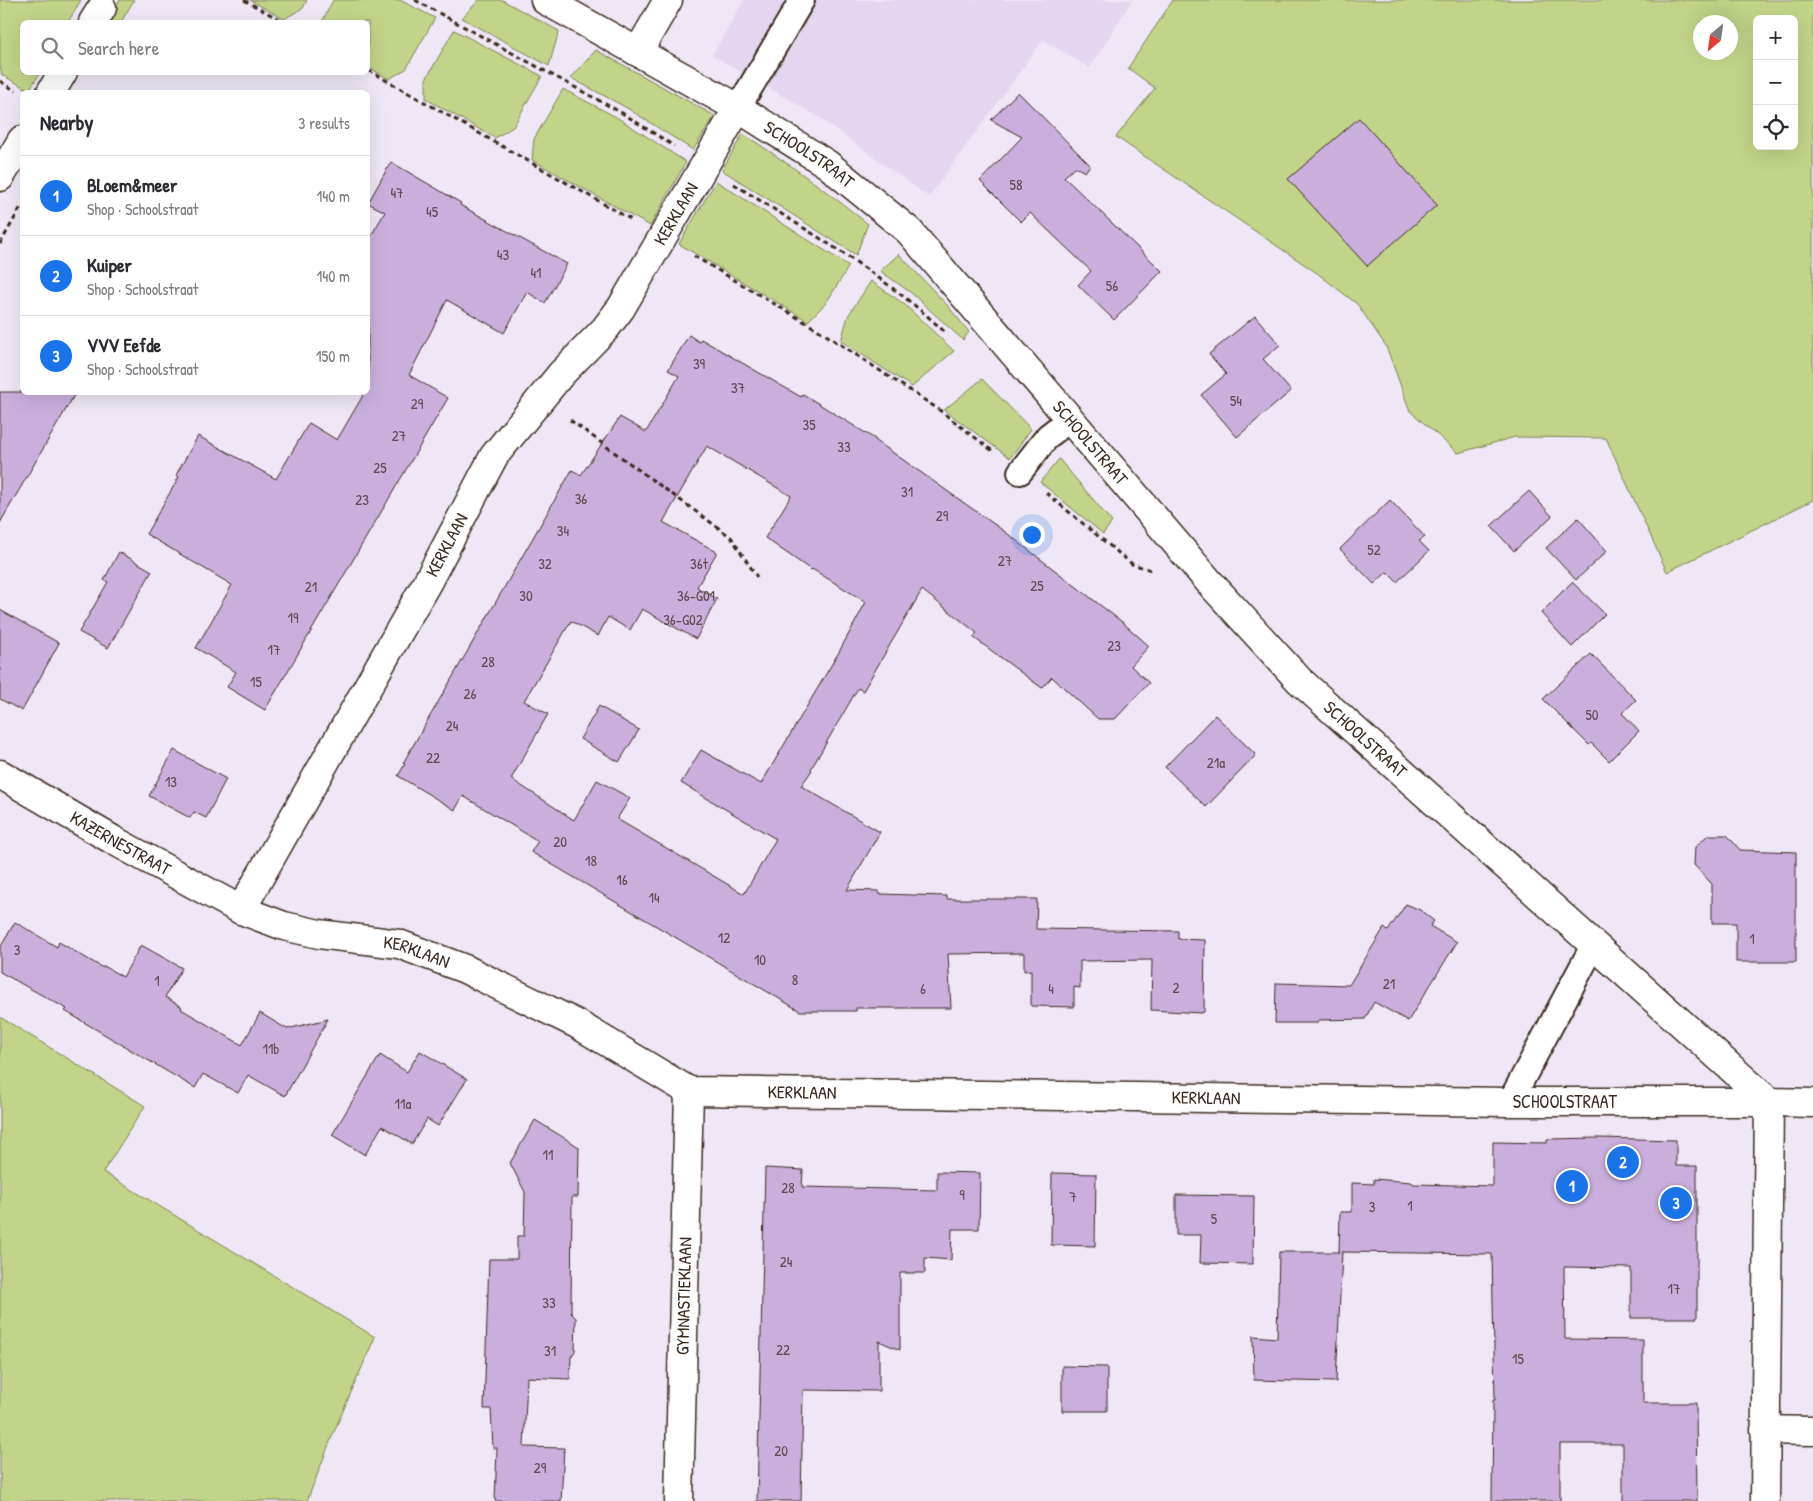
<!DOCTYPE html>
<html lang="en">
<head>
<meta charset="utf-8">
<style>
  :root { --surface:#fff; --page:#f7f7f7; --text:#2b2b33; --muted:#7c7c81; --line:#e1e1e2; --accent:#1a73e8 }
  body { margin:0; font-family:"Patrick Hand",sans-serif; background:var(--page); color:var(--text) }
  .controls { position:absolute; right:15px; top:15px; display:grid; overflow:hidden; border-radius:8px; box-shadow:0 5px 20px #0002 }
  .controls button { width:45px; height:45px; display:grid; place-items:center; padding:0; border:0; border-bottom:1px solid var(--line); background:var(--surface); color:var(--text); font:25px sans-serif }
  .compass { position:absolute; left:1693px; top:15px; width:45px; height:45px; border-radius:50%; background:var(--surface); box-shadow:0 5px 20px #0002; rotate:209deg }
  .you { position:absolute; left:1031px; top:534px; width:18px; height:18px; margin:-12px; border:4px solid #fff; border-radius:50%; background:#1a73e8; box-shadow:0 0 0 8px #1a73e833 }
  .badge { display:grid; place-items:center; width:32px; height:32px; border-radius:50%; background:var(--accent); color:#fff; font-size:16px; font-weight:700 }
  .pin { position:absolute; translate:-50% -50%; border:2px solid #fff; box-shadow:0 1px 5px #0006 }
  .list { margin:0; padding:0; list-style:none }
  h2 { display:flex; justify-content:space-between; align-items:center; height:65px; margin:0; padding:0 20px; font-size:21px }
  h2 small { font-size:16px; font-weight:400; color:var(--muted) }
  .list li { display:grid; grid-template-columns:32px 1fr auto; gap:15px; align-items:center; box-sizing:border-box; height:80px; padding:0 20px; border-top:1px solid var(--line) }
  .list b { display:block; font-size:19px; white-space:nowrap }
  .list p { margin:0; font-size:16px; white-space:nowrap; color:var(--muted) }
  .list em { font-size:16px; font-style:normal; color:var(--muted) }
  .icon { flex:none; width:28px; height:28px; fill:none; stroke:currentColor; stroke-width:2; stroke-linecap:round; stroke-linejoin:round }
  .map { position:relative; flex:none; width:1813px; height:1501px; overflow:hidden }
  .search { position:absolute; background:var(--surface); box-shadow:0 5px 20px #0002; left:20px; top:20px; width:350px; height:55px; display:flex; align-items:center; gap:12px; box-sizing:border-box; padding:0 18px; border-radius:8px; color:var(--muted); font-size:19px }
  .panel { position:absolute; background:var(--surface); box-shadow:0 5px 20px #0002; left:20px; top:90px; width:350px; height:305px; border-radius:8px }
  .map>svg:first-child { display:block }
</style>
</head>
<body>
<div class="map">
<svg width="1813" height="1501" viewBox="0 0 1813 1501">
  <rect width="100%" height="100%" fill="#efe7f5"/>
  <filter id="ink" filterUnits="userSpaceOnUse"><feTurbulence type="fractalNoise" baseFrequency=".02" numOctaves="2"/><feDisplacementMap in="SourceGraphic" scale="10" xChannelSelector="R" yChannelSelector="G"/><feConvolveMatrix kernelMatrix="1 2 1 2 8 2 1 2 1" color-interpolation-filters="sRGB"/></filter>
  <g filter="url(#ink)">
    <path fill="#e4d6ee" d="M744 0H1132L1090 68 1043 40 929 197 817 116 712 55Z"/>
    <path fill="#c1d489" stroke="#7e7f54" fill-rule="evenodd" d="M0 0H81L68 22H22V72L40 73 29 90 2 75 0 66Z
      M120 0H134L121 22H107Z
      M250 0H307L303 8 284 19Z
      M333 0H400L435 18 406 69 389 79 368 67V22H322Z
      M479 0H502L559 31 549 66 462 18Z
      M1173 0H1813V500L1667 572 1606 438 1515 437 1458 453 1410 411 1386 346 1357 304 1317 273 1116 137 1155 88 1128 68ZM1757 19H1794V146H1757ZM1700 22H1730V52H1700Z
      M454 30 542 76 513 127 495 138 426 99V79Z
      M596 50 715 116 693 150 627 108 571 78Z
      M563 89 618 118 686 162 650 226 532 160 534 139Z
      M743 134C787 162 828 192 868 224L856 255 722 170Z
      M716 181 849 266 826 303 808 321 679 244Z
      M899 254 947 305 969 332 963 340 910 292 880 271Z
      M871 281 904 304 954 351 912 387 841 341 848 316Z
      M982 379 1031 429 1010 458 944 410Z
      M1059 459 1112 522 1103 534 1040 482Z
      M0 1017 145 1106 103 1172 375 1337 333 1434 307 1501H0Z"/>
    <path fill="#caafdd" stroke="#3b2a1e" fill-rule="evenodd" d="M1018 92 1090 165 1085 172 1075 167 1064 177 1162 271 1114 320 1078 285 1091 271 1030 213 1021 222 980 181 1022 137 991 120Z
      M1359 118 1437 205 1367 266 1288 179Z
      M391 162 461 203 460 205 567 264 545 303 527 292 504 333 447 300 409 375 448 398 265 710 227 687 236 672 196 648 232 585 146 534 179 477 176 475 198 436 276 479 309 423 337 440 365 392H368V241L385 212 368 203Z
      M1255 316 1280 345 1263 359 1291 391 1237 437 1201 395 1226 374 1209 354Z
      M689 335 699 342 701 339 801 397 803 394 875 439V440L1008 534 1122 622 1149 646 1131 666 1149 683 1115 719H1098L1052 677 1042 688 973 637 977 633 922 590 863 691 858 688 811 769 812 770 801 786 880 832 847 890 879 891V894L947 896V899H1037L1036 929 1178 931V939L1205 940 1204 1012 1200 1013 1151 1010 1152 960 1080 961V988L1074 987V1007L1031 1006V970L1024 971V953L948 954 951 1008H856V1011H800L531 852 538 841 463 796 455 810 398 776 405 764 403 763 572 470 581 475 620 417 646 432 679 376 668 370ZM707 446 791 496 765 538 811 570 812 569 866 602 839 652 761 784 701 750 681 783 776 839 744 894 617 819 630 798 597 780 574 820 511 779 548 714 524 701 571 621 598 636 608 617 630 630 642 609 696 639 717 599 697 587 717 552 663 522Z
      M0 392H76L0 523Z
      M1529 491 1552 516 1514 551 1491 526Z
      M1390 500 1425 537 1419 541 1429 551 1397 582 1387 572 1374 584 1340 549Z
      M1578 518 1607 551 1576 580 1546 548Z
      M119 552 152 571 108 648 79 632 108 582 104 580Z
      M1572 582 1605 614 1572 647 1541 613Z
      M0 610 59 643 22 711 0 699Z
      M1591 654 1636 700 1622 713 1639 731 1609 761 1591 743 1589 745 1543 699Z
      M599 706 639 730 619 762 580 739Z
      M1215 715 1256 755 1206 807 1165 767Z
      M174 750 226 779 206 818 194 812 190 818 149 796Z
      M1708 835H1727L1740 850 1796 852V962H1736V923H1712V884L1694 865 1695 847Z
      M1406 904 1420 910 1434 921 1430 926 1457 942 1408 1021 1374 1002 1365 1019 1318 1020V1023H1275L1276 983 1349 985 1384 928 1388 931Z
      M15 922 57 947 59 942 103 968 104 966 123 977 141 945 182 968 165 997 182 1007 181 1009 242 1045 260 1013 287 1029 328 1019 285 1096 248 1075 238 1093 203 1074 195 1088 65 1011 67 1009 0 972V948Z
      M420 1051 467 1079 438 1126 427 1119 412 1144 382 1126 365 1155 332 1135 380 1055 407 1072Z
      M535 1120 579 1147 578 1197H572L571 1313 576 1318 575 1351 571 1357 570 1379 527 1377 524 1447 564 1448 561 1501H495L497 1448H493L491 1409H484L489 1259H517V1236H524L525 1192 510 1163Z
      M1599 1138 1676 1140V1166H1697V1318H1631V1268L1564 1267 1565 1339 1643 1340V1403H1696L1697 1501H1623V1444H1560V1501H1492L1493 1400H1495L1492 1254 1342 1252 1336 1382 1254 1380 1253 1336 1277 1338 1279 1252H1339L1340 1212H1352V1183L1374 1184V1179L1411 1182 1414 1184 1493 1186V1142L1547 1143V1139Z
      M765 1168 803 1170 802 1187 937 1190V1172L980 1173 979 1229H952L951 1260 925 1258V1273H900V1350L879 1341V1391L803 1390 801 1501H757Z
      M1052 1173 1096 1174 1095 1246 1051 1245Z
      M1176 1195 1254 1196 1253 1264 1200 1263 1201 1235H1176Z
      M1062 1366 1107 1367V1411H1062Z"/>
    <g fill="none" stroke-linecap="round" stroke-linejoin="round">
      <g stroke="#3b2a1e" stroke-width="28">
        <path id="service" d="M738 108 802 0
          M1020 472 1048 436 1069 420
          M1510 1102 1594 944"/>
      </g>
      <g stroke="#3b2a1e" stroke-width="31">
        <g id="minor">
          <path d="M93 22 102 8"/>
          <path d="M638 52 668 0"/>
          <path d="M51 92 63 72"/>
          <path d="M0 177 22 140"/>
          <path id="s1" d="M0 774 113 840 241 910 284 926 319 934 399 944 465 969 577 1024 689 1091 1510 1102H1769"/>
          <path id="s2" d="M241 910 429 579 494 456 561 374 605 329 621 308 738 108"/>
          <path d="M1765 1430 1813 1431"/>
          <path id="s3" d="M679 1501 689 1091"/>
        </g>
      </g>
      <g stroke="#3b2a1e" stroke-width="31">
        <g id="tertiary">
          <path id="s4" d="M545 0 738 108 827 164 909 231 1211 584 1299 680 1769 1102 1765 1501"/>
          <path d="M1769 1102 1813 1103"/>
        </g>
      </g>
      <path stroke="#3b2a1e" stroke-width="3" stroke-dasharray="5 4" stroke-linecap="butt" d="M244 0 284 22
        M415 0 622 113 674 146
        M368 70 632 220
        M0 81 16 91
        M734 184C807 231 884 274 947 334
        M0 244 21 207
        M694 256 820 331 938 409 994 452
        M570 420 731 537 757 577
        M1046 493 1132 564 1151 570"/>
      <use href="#service" stroke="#fff" stroke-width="24"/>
      <use href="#minor" stroke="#fff" stroke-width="28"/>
      <use href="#tertiary" stroke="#fff" stroke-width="28"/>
    </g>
  </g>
  <g text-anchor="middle" stroke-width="4.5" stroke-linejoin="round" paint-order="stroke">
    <g font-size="15" fill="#5f4b4e">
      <text x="1016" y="190">58</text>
      <text x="397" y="198">47</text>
      <text x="432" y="217">45</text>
      <text x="503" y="260">43</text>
      <text x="536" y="278">41</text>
      <text x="1112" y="291">56</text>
      <text x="699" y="369">39</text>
      <text x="738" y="393">37</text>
      <text x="1236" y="406">54</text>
      <text x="417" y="409">29</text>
      <text x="809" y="430">35</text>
      <text x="399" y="441">27</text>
      <text x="844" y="452">33</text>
      <text x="380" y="473">25</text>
      <text x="907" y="497">31</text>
      <text x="581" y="504">36</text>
      <text x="362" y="505">23</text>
      <text x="942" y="521">29</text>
      <text x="563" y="536">34</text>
      <text x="1374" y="555">52</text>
      <text x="1005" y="566">27</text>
      <text x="545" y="569">32</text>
      <text x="699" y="569">36t</text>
      <text x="1037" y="591">25</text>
      <text x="311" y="592">21</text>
      <text x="526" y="601">30</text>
      <text x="696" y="601">36-G01</text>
      <text x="293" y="623">19</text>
      <text x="683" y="625">36-G02</text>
      <text x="1114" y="651">23</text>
      <text x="274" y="655">17</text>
      <text x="488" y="667">28</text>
      <text x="256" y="687">15</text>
      <text x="470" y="699">26</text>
      <text x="1592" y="720">50</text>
      <text x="452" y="731">24</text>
      <text x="433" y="763">22</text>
      <text x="1216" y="768">21a</text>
      <text x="171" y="787">13</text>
      <text x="560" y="847">20</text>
      <text x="591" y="866">18</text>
      <text x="622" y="885">16</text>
      <text x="654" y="903">14</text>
      <text x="724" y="943">12</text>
      <text x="1752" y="944">1</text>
      <text x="17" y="955">3</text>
      <text x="760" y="965">10</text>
      <text x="795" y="985">8</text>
      <text x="157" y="986">1</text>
      <text x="1389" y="989">21</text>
      <text x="1176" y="993">2</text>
      <text x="923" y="994">6</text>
      <text x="1051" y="994">4</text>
      <text x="271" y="1054">11b</text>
      <text x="403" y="1109">11a</text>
      <text x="548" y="1160">11</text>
      <text x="788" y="1193">28</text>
      <text x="962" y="1200">9</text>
      <text x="1073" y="1202">7</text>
      <text x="1410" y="1211">1</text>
      <text x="1372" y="1212">3</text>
      <text x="1214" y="1224">5</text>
      <text x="786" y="1267">24</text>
      <text x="1674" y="1294">17</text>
      <text x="549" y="1308">33</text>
      <text x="783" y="1355">22</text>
      <text x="550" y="1356">31</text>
      <text x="1518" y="1364">15</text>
      <text x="781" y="1456">20</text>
      <text x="540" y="1473">29</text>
    </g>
    <g font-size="18" fill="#3b2a1e" stroke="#fff">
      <text dy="6" stroke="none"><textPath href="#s4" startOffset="306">SCHOOLSTRAAT</textPath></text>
      <text dy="6" stroke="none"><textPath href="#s2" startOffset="824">KERKLAAN</textPath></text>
      <text dy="6" stroke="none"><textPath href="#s4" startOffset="711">SCHOOLSTRAAT</textPath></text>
      <text dy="6" stroke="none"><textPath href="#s2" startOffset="419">KERKLAAN</textPath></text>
      <text dy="6" stroke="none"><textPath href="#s4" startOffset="1116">SCHOOLSTRAAT</textPath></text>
      <text dy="6" stroke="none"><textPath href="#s1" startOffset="139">KAZERNESTRAAT</textPath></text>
      <text dy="6" stroke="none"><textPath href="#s1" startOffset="458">KERKLAAN</textPath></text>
      <text dy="6" stroke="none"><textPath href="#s1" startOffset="878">KERKLAAN</textPath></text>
      <text dy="6" stroke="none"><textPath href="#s1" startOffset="1282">KERKLAAN</textPath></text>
      <text dy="6" stroke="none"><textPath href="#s1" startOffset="1641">SCHOOLSTRAAT</textPath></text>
      <text dy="6" stroke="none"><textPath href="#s3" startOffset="205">GYMNASTIEKLAAN</textPath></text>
    </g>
  </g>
</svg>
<div class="controls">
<button>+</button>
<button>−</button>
<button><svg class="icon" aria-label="locate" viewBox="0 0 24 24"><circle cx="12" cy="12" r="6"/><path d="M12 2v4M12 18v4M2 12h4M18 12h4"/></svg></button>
</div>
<svg class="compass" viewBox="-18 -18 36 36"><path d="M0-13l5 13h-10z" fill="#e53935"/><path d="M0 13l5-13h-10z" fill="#7c7c81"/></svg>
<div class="you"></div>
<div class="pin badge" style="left:1572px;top:1186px">1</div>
<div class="pin badge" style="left:1623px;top:1162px">2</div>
<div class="pin badge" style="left:1676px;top:1203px">3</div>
<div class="search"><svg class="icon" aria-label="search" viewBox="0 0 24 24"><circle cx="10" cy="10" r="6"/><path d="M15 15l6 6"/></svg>Search here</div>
<section class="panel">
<h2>Nearby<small>3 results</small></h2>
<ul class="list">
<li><span class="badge">1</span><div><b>BLoem&amp;meer</b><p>Shop · Schoolstraat</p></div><em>140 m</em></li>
<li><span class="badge">2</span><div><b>Kuiper</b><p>Shop · Schoolstraat</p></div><em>140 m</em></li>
<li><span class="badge">3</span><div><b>VVV Eefde</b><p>Shop · Schoolstraat</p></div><em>150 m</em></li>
</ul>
</section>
</div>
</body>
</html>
